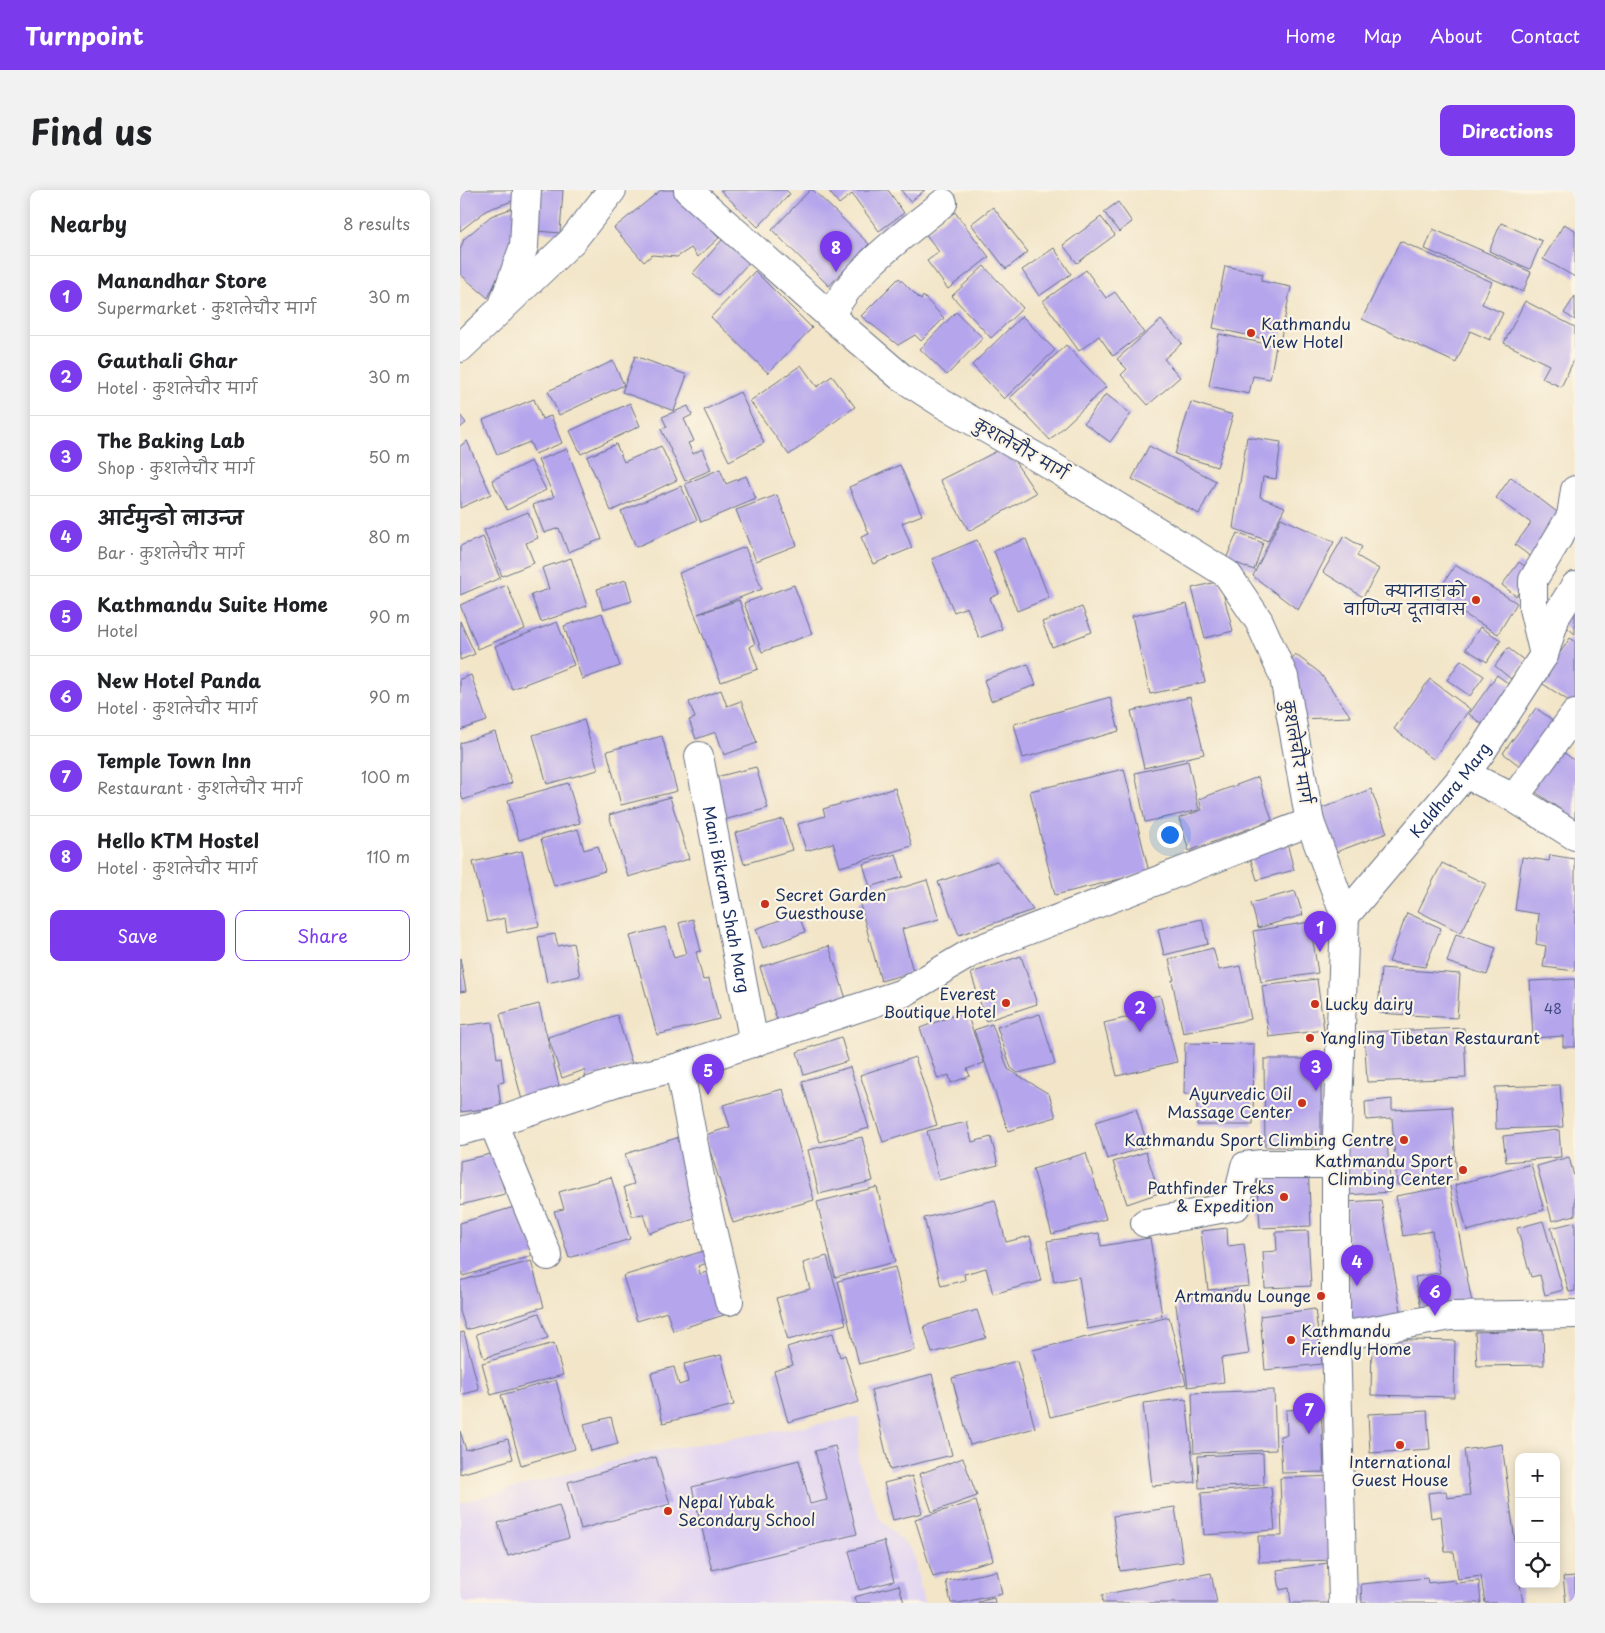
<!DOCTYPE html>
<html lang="en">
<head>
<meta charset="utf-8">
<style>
  :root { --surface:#fff; --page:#f2f2f2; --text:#202124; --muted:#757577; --line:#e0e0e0; --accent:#7c3aed }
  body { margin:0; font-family:"Playpen Sans","Playpen Sans Deva",sans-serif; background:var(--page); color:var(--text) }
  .controls { position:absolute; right:15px; bottom:15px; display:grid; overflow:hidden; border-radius:10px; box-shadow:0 2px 12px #0003 }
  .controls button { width:45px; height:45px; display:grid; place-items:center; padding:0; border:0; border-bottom:1px solid var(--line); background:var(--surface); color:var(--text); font:25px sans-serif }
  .you { position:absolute; left:709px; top:644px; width:18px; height:18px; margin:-12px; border:4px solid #fff; border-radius:50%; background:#1a73e8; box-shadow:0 0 0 8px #1a73e833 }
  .badge { display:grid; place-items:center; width:32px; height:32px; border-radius:50%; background:var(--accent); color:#fff; font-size:16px; font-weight:700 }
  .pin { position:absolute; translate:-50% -41px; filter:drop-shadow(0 1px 2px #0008) }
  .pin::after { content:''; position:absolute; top:26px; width:18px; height:15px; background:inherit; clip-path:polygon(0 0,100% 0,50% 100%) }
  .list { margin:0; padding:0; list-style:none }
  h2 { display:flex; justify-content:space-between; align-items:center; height:65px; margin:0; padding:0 20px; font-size:21px }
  h2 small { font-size:16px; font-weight:400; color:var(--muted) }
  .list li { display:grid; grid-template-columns:32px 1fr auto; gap:15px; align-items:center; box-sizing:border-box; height:80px; padding:0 20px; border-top:1px solid var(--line) }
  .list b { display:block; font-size:19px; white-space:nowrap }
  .list p { margin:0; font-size:16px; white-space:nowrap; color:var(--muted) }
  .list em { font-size:16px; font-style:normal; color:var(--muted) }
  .actions { display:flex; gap:10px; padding:15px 20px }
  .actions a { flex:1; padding:11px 0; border:1px solid var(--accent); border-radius:10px; text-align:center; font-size:18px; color:var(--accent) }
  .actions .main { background:var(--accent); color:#fff }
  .icon { flex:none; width:28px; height:28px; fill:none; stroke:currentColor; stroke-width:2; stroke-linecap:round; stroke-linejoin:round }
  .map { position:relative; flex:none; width:1115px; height:1413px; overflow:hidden; border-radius:10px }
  header { display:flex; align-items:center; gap:30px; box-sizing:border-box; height:70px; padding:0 25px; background:var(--accent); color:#fff }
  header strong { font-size:24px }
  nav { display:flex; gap:28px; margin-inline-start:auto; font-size:18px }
  .intro { display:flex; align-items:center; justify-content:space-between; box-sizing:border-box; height:120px; padding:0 30px }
  h1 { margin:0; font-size:35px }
  .button { padding:12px 22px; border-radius:10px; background:var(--accent); color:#fff; font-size:18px; font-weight:700 }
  main { display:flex; gap:30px; padding:0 30px }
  aside { flex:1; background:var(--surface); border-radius:10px; box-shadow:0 2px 12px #0003 }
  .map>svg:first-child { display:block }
</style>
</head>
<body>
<header>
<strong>Turnpoint</strong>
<nav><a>Home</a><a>Map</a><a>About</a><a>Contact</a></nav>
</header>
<div class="intro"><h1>Find us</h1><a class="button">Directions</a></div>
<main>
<aside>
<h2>Nearby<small>8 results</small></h2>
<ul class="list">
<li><span class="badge">1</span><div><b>Manandhar Store</b><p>Supermarket · कुशलेचौर मार्ग</p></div><em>30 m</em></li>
<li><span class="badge">2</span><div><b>Gauthali Ghar</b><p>Hotel · कुशलेचौर मार्ग</p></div><em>30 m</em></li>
<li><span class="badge">3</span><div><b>The Baking Lab</b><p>Shop · कुशलेचौर मार्ग</p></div><em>50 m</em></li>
<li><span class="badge">4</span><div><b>आर्टमुन्डो लाउन्ज</b><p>Bar · कुशलेचौर मार्ग</p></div><em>80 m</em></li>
<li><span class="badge">5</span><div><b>Kathmandu Suite Home</b><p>Hotel</p></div><em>90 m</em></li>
<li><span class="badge">6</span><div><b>New Hotel Panda</b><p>Hotel · कुशलेचौर मार्ग</p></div><em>90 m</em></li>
<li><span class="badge">7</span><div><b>Temple Town Inn</b><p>Restaurant · कुशलेचौर मार्ग</p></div><em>100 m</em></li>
<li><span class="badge">8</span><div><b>Hello KTM Hostel</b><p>Hotel · कुशलेचौर मार्ग</p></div><em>110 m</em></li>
</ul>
<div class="actions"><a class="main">Save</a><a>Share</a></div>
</aside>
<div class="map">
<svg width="1115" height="1413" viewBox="0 0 1115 1413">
  <rect width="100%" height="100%" fill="#fcf5e5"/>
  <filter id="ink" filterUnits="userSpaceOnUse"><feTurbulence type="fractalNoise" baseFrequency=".02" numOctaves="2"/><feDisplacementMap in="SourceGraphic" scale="10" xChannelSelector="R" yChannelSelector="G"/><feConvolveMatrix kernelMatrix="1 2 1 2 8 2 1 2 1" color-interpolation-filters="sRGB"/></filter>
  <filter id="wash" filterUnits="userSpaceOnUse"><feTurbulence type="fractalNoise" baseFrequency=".0096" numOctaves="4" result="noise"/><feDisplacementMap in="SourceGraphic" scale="20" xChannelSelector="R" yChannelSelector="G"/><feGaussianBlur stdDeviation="1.12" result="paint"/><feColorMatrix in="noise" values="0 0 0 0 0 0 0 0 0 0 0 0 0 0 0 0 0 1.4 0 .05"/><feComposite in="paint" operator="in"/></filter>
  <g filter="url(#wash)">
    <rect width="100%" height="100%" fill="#f2e5c8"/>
    <path fill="#e1d4f3" d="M400 1227 398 1270 419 1328 452 1360 464 1413H0V1313L185 1263Z"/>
    <g id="blocks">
      <path fill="#b5a5ec" d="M0 0H57L58 9 27 20 0 41Z
        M80 0H103L100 43 77 41Z
        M201 0H216L259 48 238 67 231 58 217 67 192 65 184 72 154 38Z
        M260 0H326L330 4 298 37Z
        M350 0H353L409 54 369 96 312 40Z
        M368 0H428L444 23 419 41 392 4 379 14Z
        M441 0H465L450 12Z
        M658 12 672 32 659 42 644 22Z
        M58 16 48 66 28 108 0 84V60L4 49 31 26Z
        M533 17 568 62 546 79 511 34Z
        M494 21 529 67 488 99 467 71 479 62 465 43Z
        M641 27 655 45 617 73 603 55Z
        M1041 33 1082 51 1070 79 1029 61Z
        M1104 34 1115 40V87L1083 69Z
        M973 39 1071 82 1063 102 965 59Z
        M270 41 296 65 258 106 233 83Z
        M940 51 1032 92 1022 114 1043 123 1030 150 1010 141 996 173 902 129Z
        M594 58 611 84 579 106 562 80Z
        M524 76 563 118 531 148 492 106Z
        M765 76 803 84 801 91 831 97 820 152 753 138Z
        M626 80 646 108 655 102 684 143 653 166 639 146 619 161 583 111Z
        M295 81 352 138 308 183 251 127Z
        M439 88 461 110 463 106 484 128 461 151 455 145 438 155 401 126Z
        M1115 106V130L1104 123Z
        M1065 111 1115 137V168L1101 197 1082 188 1089 175 1044 153Z
        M496 122 523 148 487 185 460 159Z
        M562 126 595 160 544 209 512 175Z
        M701 130 722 153 704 169 720 187 688 215 661 185 667 179 657 169Z
        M759 144 816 156 810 189 793 186 789 204 749 196Z
        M606 155 646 197 590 250 550 208Z
        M175 166 227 185 214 221 162 202Z
        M153 171 164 195 99 225 88 201Z
        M341 175 357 197 372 186 395 217 329 265 290 211Z
        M280 202 304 253 269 271 244 220Z
        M646 204 671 224 650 252 624 233Z
        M74 209 82 229 91 226 102 253 75 264 70 252 37 265 23 230Z
        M731 212 773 225 757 277 715 264Z
        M170 213 180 236 121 264 110 241Z
        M228 216 232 225 224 229 234 251 228 253 233 264 242 259 251 280 225 291 201 239 207 237 202 227Z
        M0 225 6 233 0 238Z
        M787 247 821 252 816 289 803 287 800 307 825 317 808 351 773 338Z
        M7 251 31 304 0 318V256Z
        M156 254 164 272 201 256 217 290 151 321 127 267Z
        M689 256 756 291 739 324 672 289Z
        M545 257 576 303 509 341 480 290Z
        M107 259 142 349 108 362 99 338 84 343 73 315 94 307 78 270Z
        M71 271 86 300 47 320 32 290Z
        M440 275 462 325 442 333 452 358 413 374 401 347 409 344 389 297Z
        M260 279 266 294 286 286 296 309 241 332 225 294Z
        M1051 287 1105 328 1074 369 1055 355 1071 333 1036 308Z
        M221 296 237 330 176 357 161 321Z
        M317 305 337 355 296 371 276 320Z
        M68 322 78 348 66 353 74 373 42 386 24 340Z
        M821 328 874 352 838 420 793 386Z
        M777 343 803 353 794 380 766 369Z
        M884 346 902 357 897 366 919 379 903 407 863 382Z
        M23 347 40 388 0 405V356Z
        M566 349 589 408 557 421 534 361Z
        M517 350 539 404 530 408 542 439 519 448 507 417 494 422 472 369Z
        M285 357 302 399 238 424 279 410 295 454 290 457 298 479 261 492 219 383Z
        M111 368 127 416 81 432 71 405 89 399 82 378Z
        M1059 372 1073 382 1056 406 1042 395Z
        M995 375 1057 413 1038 444 975 407Z
        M166 390 172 411 143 420 137 399Z
        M760 391 773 441 745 448 732 398Z
        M47 395 65 439 18 459 0 415Z
        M334 395 352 444 302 462 284 413Z
        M1115 408V444L1098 430Z
        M727 414 745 492 690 504 672 426Z
        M622 417 632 442 592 457 582 432Z
        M142 423 160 476 122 489 104 436Z
        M0 431 15 464 0 470Z
        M97 432 114 475 52 499 35 456Z
        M1020 437 1041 450 1027 472 1006 459Z
        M1110 448 1115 451V515L1080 492Z
        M1048 458 1065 471 1051 489 1035 476Z
        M835 464 860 483 891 527 840 529 827 477Z
        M1001 470 1024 486 1010 506 987 490Z
        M568 474 576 495 531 511 524 490Z
        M11 485 27 531 0 540V489Z
        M1037 485 1058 501 1029 540 1009 524Z
        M970 489 1010 519 973 569 934 539Z
        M261 500 267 516 281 511 297 553 264 565 256 542 236 549 229 530 235 528 229 512Z
        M650 507 659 541 563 568 554 534Z
        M730 507 744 564 684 578 671 521Z
        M1076 518 1103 538 1069 583 1043 563Z
        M124 530 138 580 87 594 73 545Z
        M35 542 52 593 3 610 0 602V553Z
        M202 546 217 601 161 615 147 561Z
        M1098 558 1115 571V630L1070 598Z
        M728 571 739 620 685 632 675 583Z
        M296 577 308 618 264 630 252 588Z
        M664 579 689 682 595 705 570 601Z
        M798 587 812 630 729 661 719 628 742 620 739 609Z
        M108 593 120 633 59 650 48 610Z
        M435 598 452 656 380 677 373 653 346 661 338 634 365 626 363 619Z
        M911 599 927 643 876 662 860 619Z
        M210 607 229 669 168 687 149 625Z
        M323 629 332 660 284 674 275 643Z
        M118 639 124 660 138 656 145 681 94 696 81 649Z
        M827 653 834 680 797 690 789 664Z
        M62 661 79 736 47 743 45 728 27 732 13 672Z
        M436 664 443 687 410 697 403 674Z
        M1090 665 1115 669V781L1083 777 1086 756 1076 754 1079 724 1055 720 1062 667 1089 671Z
        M537 671 573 720 499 745 478 692Z
        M982 673 1026 694 1001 743 958 721Z
        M467 690 479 729 442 739 453 782 421 791 399 711Z
        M835 701 843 725 798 738 791 713Z
        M338 723 345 742 303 758 296 739Z
        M947 723 981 738 965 777 929 772Z
        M233 729 241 761 236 762 243 790 249 789 259 829 197 845 170 746 205 737 214 768 227 764 219 733Z
        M742 729 748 754 704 765 698 739Z
        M850 732 858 783 801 792 793 741Z
        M95 744 98 756 113 753 120 786 87 793 78 747Z
        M996 744 1036 758 1027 785 987 772Z
        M369 756 388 815 319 836 300 777Z
        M753 758 759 780 780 776 791 829 723 843 712 790H714L709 769Z
        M561 766 577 814 526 831 511 783Z
        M0 768 6 801 0 802Z
        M921 778 1000 784 997 828 918 823Z
        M857 789 864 840 809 847 802 796Z
        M1115 789V857H1103V846L1073 848 1070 791Z
        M700 805 717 872 657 886 644 833 669 827 665 813Z
        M79 814 102 908 64 918 40 824Z
        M506 821 524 873 507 879 510 886 491 893 489 885 478 889 460 838Z
        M580 824 595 874 558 883 551 878 537 837Z
        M157 825 172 874 126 889 124 880 102 888 88 847Z
        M32 832 37 868 41 867 44 892 38 893 41 917 0 922V836Z
        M532 834 548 879 589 904 596 927 548 941 514 840Z
        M1004 838 1006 888 907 892 904 842Z
        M381 847 388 871 344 885 337 862Z
        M725 853 794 854 793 935H737V904H724Z
        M455 867 477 935 423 952 400 885Z
        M804 869H861V957H805Z
        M390 877 409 938 360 952 342 891Z
        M1100 895 1103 937 1036 939 1035 897Z
        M323 899 354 1010 273 1033 245 945 270 937 263 915Z
        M932 909V920L992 917 997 990 937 995 932 928 906 930 905 912Z
        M676 919 688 956 647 969 635 932Z
        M507 932 512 952 531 947 538 975 479 990 467 941Z
        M1099 940 1101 967 1046 972 1043 946Z
        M223 946 247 1025 189 1043 183 1024 172 1026 164 997 174 994 165 964Z
        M402 947 413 991 359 1004 348 960Z
        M927 951 931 1002 887 1005 884 955Z
        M686 962 699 1003 667 1014 653 972Z
        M35 963 45 1004 0 1015V971Z
        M626 963 646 1029 592 1044 573 979Z
        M1109 967 1115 990V1025L1092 1031 1077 976Z
        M1071 974 1084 1020 1007 1041 995 995Z
        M848 976 851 1036 800 1038 797 978Z
        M151 987 170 1049 109 1068 94 1021 104 1019 99 1002Z
        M990 996 1012 1113 962 1123 955 1087 980 1083 972 1041 943 1046 936 1006Z
        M417 997 435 1072 375 1087 357 1012Z
        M535 1010 546 1052 570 1046 581 1091 533 1104 526 1078 504 1084 505 1090 481 1096 464 1028Z
        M921 1010 943 1132 891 1138 886 1012Z
        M61 1015 76 1065 3 1086 0 1076V1033Z
        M1083 1031 1103 1100 1085 1105 1080 1085 1071 1087 1057 1038Z
        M1115 1032V1101L1109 1102 1091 1038Z
        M767 1038 768 1056 784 1054 789 1096 748 1100 741 1041Z
        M848 1041 851 1096 805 1098 803 1062 817 1061 816 1042Z
        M639 1043 641 1056 690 1048 702 1126 627 1139 619 1087 594 1092 587 1051Z
        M250 1059 254 1071 238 1076 240 1084 258 1079 259 1107 264 1125 213 1141 207 1122 177 1131 163 1086Z
        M367 1066 386 1134 328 1150 316 1108 350 1099 343 1073Z
        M71 1071 84 1117 6 1140 0 1121V1091Z
        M435 1077 455 1160 399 1174 378 1091Z
        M780 1100 789 1164 761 1168 764 1192 728 1197 715 1109Z
        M855 1119 862 1174 805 1180 800 1126Z
        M517 1120 526 1148 472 1163 464 1136Z
        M79 1123 88 1148 24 1168 16 1144Z
        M709 1127 726 1194 590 1227 573 1160Z
        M1083 1140 1084 1175 1017 1176 1015 1142Z
        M4 1142 19 1200 0 1205V1143Z
        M373 1143 380 1167 385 1165 399 1212 328 1232 314 1181 333 1175 327 1157Z
        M912 1149 995 1151 994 1207 911 1205Z
        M94 1153 103 1185 31 1205 22 1173Z
        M261 1165 274 1215 203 1233 191 1183 214 1177 219 1195 228 1192 224 1174Z
        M557 1171 575 1238 510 1255 492 1188Z
        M472 1184 492 1265 430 1280 411 1200Z
        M96 1190 115 1259 61 1275 41 1205Z
        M814 1200 816 1260 734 1263 732 1203Z
        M726 1209 735 1292 692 1296 683 1213Z
        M861 1218 864 1282 822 1283 820 1246 827 1245 826 1220Z
        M967 1221 970 1259 910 1263 908 1224Z
        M151 1227 158 1254 131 1261 124 1234Z
        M0 1241 6 1260 48 1249 53 1269 0 1284Z
        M1042 1254 1059 1382V1394H1060L1063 1413H1025L1021 1386 998 1389 994 1362H985L981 1326 971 1328 968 1303 986 1301 987 1308 1010 1305 1004 1260Z
        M375 1256 397 1344 252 1380 232 1297 339 1270 350 1314 367 1310 355 1261Z
        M803 1263 804 1295 739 1298 738 1266Z
        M196 1267 210 1314 121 1339 108 1292Z
        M503 1268 517 1306 472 1322 459 1284Z
        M452 1286 462 1323 433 1330 424 1293Z
        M875 1286 878 1370 799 1372 798 1346H822L820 1288Z
        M811 1297 815 1340 744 1345 741 1303Z
        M516 1311 533 1370 473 1387 455 1329Z
        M99 1315 109 1348 48 1366 38 1333Z
        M715 1317 723 1372 660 1381 653 1326Z
        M424 1351 434 1391 399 1400 389 1361Z
        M868 1373 874 1413H831L829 1398 820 1400 817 1380Z
        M537 1381 542 1404 499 1413H491L486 1391Z
        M751 1383 757 1413H643L642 1405Z
        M1115 1386V1413H1106L1103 1387Z
        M967 1388 968 1393 995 1390V1393L1019 1391 1021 1413H902L901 1394Z
        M439 1395 444 1413H396L394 1407Z
        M534 1408 535 1413H518V1412Z"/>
    </g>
  </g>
  <g filter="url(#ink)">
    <use href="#blocks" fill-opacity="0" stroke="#666f83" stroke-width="1"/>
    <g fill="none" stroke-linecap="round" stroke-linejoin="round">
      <g stroke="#666f83" stroke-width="30">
        <g id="minor">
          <path d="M228 0 370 126 441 187 483 214 585 272 767 384 799 431 824 487 850 632 885 726 876 974V1147L883 1413"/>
          <path d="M46 114 112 51 152 0"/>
          <path d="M370 126C395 78 442 47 483 13"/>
          <path d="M0 158 42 118 64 56 67 0"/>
          <path d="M1084 465 1073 418V390L1111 326 1115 300"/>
          <path id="s1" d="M239 566 294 853"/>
          <path d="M1005 584 1054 608 1115 646"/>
          <path d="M1054 608 1115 524"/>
          <path id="s2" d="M885 726 1005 584 1022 561 1084 465 1096 426 1115 396"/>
          <path d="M219 877 242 997 269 1111"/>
          <path d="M33 933 88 1066"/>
          <path d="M0 941 33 933 160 891 219 877 443 803 514 761 850 632"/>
          <path d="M685 1033 776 1016 785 976 802 974H876"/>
          <path d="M876 1147 991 1126 1115 1124"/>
        </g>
      </g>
      <use href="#minor" stroke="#fff" stroke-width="28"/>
    </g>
  </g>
  <g fill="#c8321e" stroke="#fcf5e5" stroke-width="2">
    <circle cx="791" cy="143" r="5"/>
    <circle cx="1016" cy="410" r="5"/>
    <circle cx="305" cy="714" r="5"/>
    <circle cx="546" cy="813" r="5"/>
    <circle cx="855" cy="814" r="5"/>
    <circle cx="850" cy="848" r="5"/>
    <circle cx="842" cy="913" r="5"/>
    <circle cx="944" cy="950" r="5"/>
    <circle cx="1003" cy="980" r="5"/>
    <circle cx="824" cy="1007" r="5"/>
    <circle cx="861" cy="1106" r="5"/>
    <circle cx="831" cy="1150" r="5"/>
    <circle cx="940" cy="1255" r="5"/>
    <circle cx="208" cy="1321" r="5"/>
  </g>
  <g text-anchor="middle" stroke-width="4.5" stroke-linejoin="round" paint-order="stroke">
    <g font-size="14" fill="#424c82">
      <text x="1093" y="824">48</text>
    </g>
    <g font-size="16" fill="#1b2f5e" stroke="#fcf5e5" text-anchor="end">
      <text x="801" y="140" text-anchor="start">Kathmandu<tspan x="801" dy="18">View Hotel</tspan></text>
      <text x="1006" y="407">क्यानाडाको<tspan x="1006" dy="18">वाणिज्य दूतावास</tspan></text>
      <text x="315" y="711" text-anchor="start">Secret Garden<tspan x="315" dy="18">Guesthouse</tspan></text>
      <text x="536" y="810">Everest<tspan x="536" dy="18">Boutique Hotel</tspan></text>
      <text x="865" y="820" text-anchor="start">Lucky dairy</text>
      <text x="860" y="854" text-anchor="start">Yangling Tibetan Restaurant</text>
      <text x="832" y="910">Ayurvedic Oil<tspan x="832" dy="18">Massage Center</tspan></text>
      <text x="934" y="956">Kathmandu Sport Climbing Centre</text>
      <text x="993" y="977">Kathmandu Sport<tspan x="993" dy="18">Climbing Center</tspan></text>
      <text x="814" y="1004">Pathfinder Treks<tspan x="814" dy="18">&amp; Expedition</tspan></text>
      <text x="851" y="1112">Artmandu Lounge</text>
      <text x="841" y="1147" text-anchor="start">Kathmandu<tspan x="841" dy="18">Friendly Home</tspan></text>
      <text x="940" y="1278" text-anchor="middle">International<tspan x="940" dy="18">Guest House</tspan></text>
      <text x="218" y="1318" text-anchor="start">Nepal Yubak<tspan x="218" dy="18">Secondary School</tspan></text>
    </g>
    <g font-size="16" fill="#1b2f5e" stroke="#fcf5e5">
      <text transform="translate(561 259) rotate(30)" y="6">कुशलेचौर मार्ग</text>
      <text transform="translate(837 562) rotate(80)" y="6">कुशलेचौर मार्ग</text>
      <text dy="6" stroke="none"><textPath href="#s2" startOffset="164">Kaldhara Marg</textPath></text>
      <text dy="6" stroke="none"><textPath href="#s1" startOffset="146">Mani Bikram Shah Marg</textPath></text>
    </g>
  </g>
</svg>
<div class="controls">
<button>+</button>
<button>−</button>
<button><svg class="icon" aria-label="locate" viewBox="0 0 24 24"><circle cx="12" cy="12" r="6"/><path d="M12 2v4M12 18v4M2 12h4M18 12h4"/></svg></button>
</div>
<div class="you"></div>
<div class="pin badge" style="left:860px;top:762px">1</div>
<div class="pin badge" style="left:680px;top:842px">2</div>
<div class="pin badge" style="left:856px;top:901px">3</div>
<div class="pin badge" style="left:897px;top:1096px">4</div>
<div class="pin badge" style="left:248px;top:905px">5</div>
<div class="pin badge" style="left:975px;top:1126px">6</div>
<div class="pin badge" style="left:849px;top:1244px">7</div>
<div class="pin badge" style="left:376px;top:82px">8</div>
</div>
</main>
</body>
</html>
